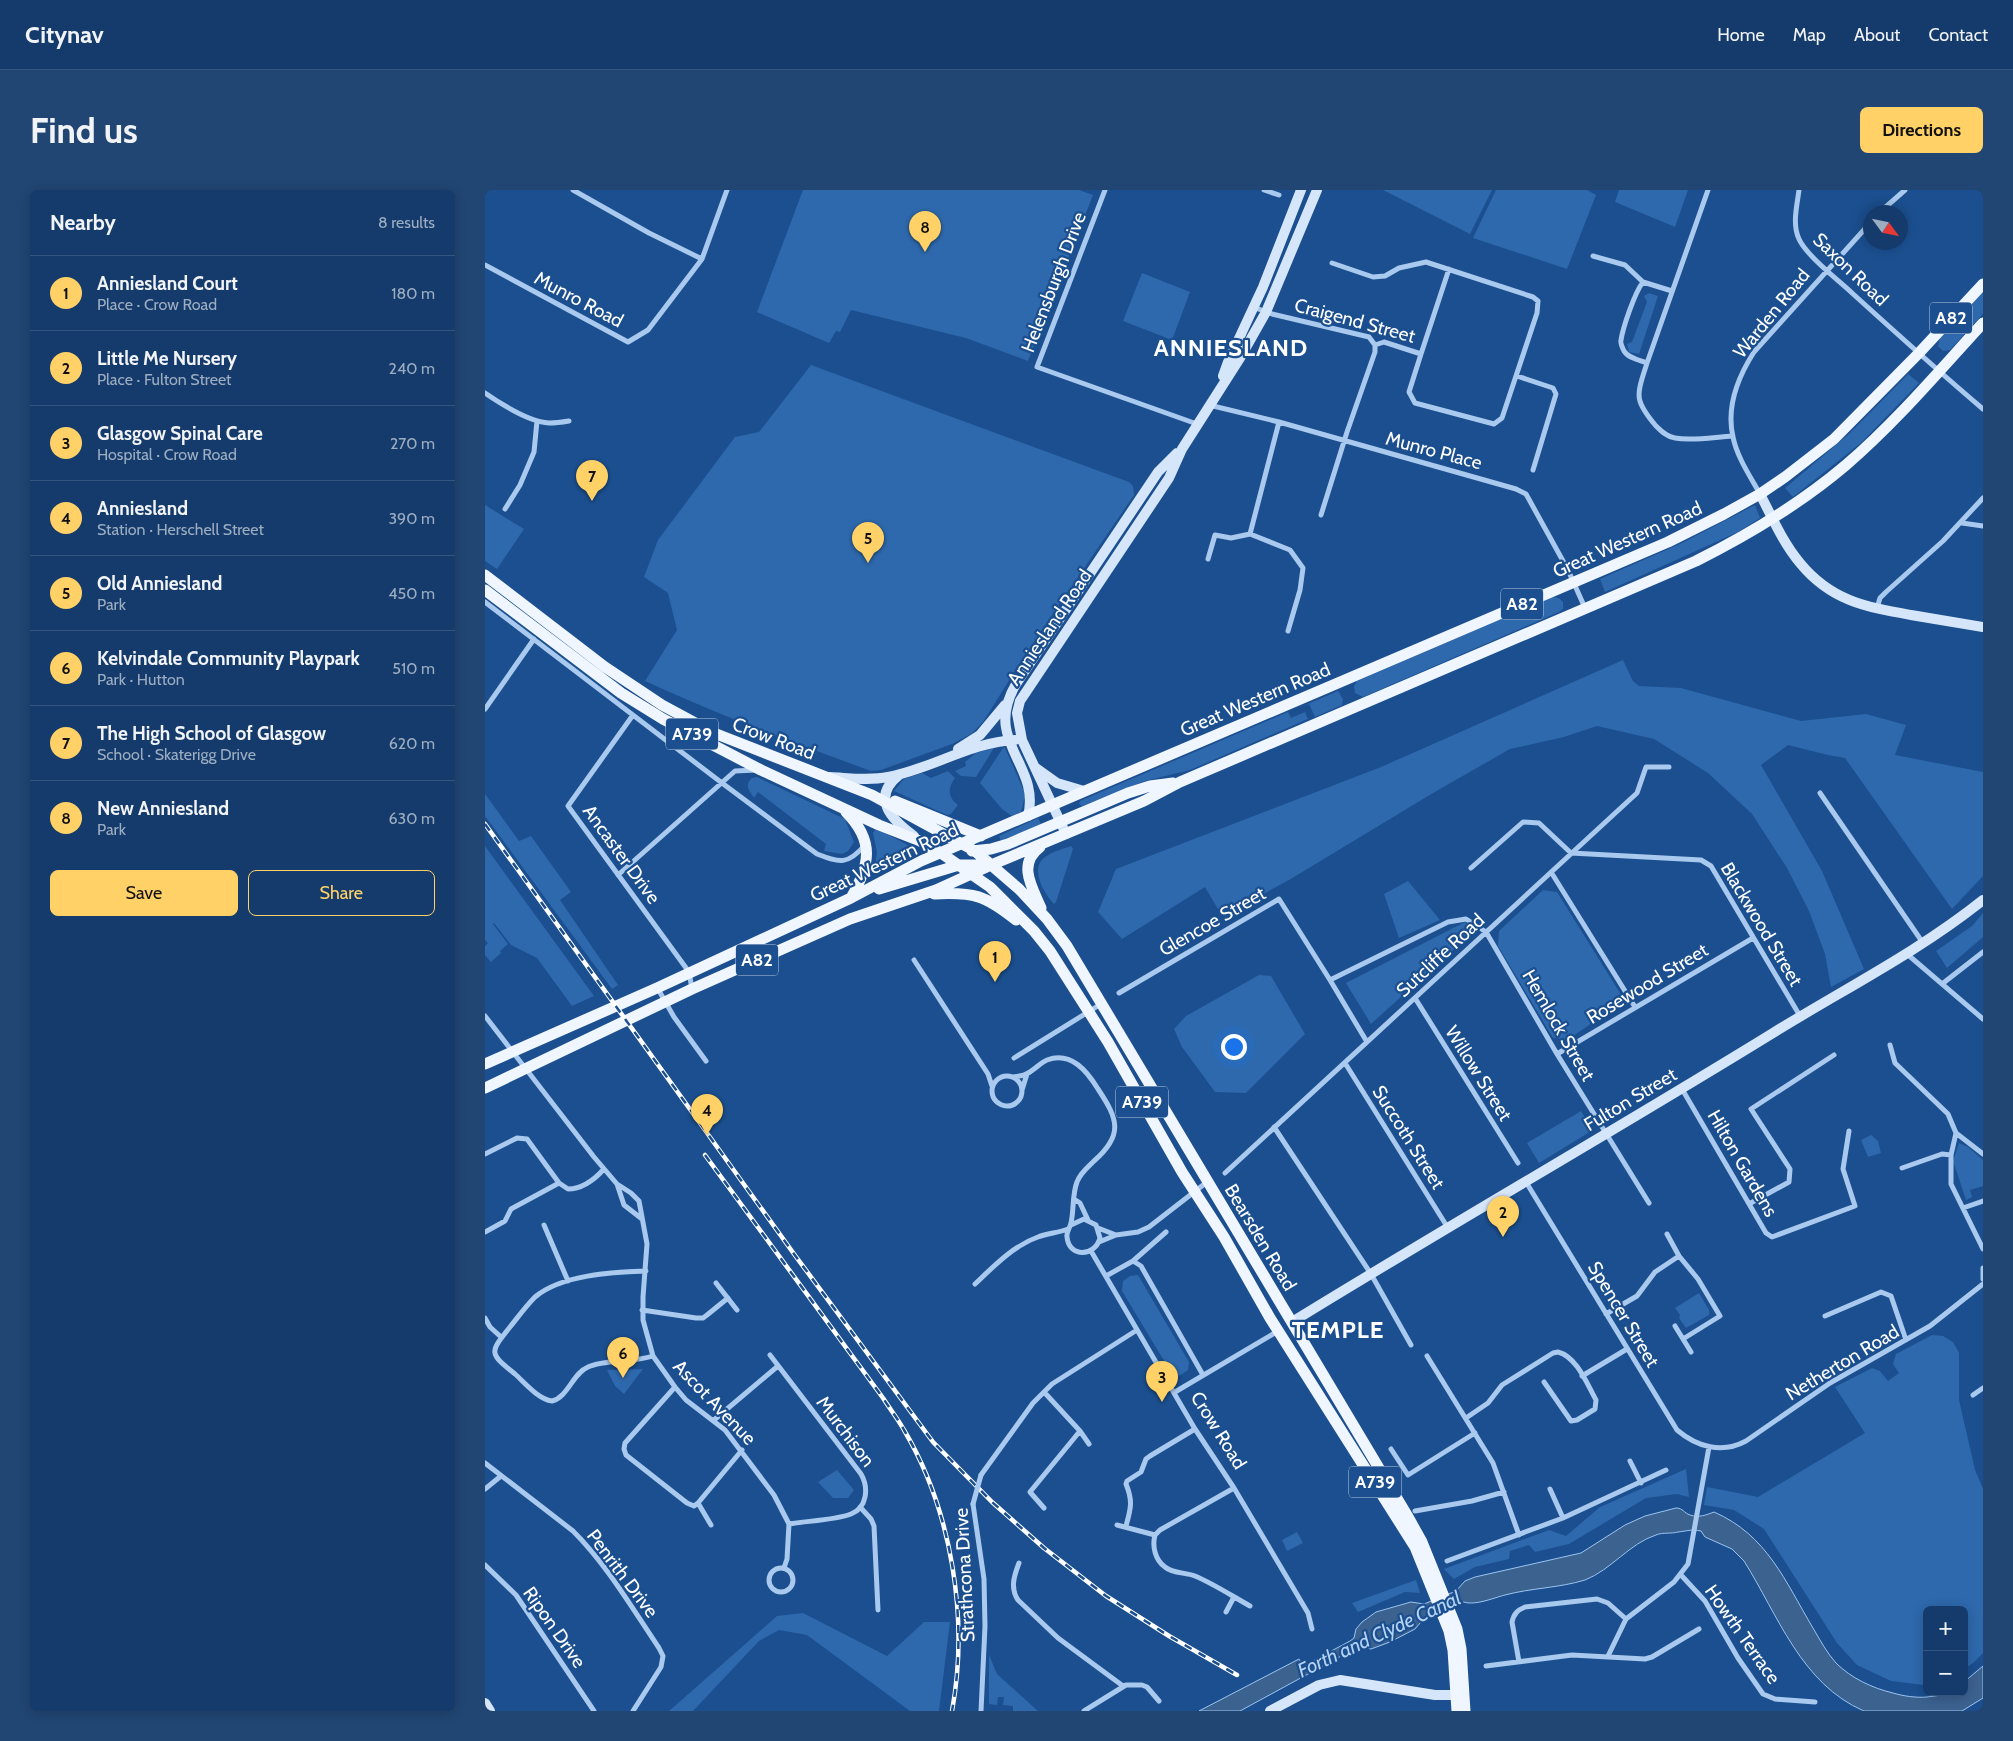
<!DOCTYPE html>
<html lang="en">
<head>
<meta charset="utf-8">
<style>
  :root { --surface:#143b6b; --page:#214673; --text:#f1f3f6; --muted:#9dadc1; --line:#33557e; --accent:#ffd166 }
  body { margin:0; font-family:Cabin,sans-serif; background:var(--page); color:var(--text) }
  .controls { position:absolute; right:15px; bottom:15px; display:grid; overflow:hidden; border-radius:8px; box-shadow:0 2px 12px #0003 }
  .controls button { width:45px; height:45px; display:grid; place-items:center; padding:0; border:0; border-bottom:1px solid var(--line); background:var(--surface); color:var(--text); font:25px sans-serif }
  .compass { position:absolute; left:1378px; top:15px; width:45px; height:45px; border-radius:50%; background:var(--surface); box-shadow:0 2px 12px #0003; rotate:123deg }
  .you { position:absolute; left:748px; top:856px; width:18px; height:18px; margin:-12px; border:4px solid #fff; border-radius:50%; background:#1a73e8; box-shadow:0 0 0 8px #1a73e833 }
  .badge { display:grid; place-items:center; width:32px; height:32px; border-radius:50%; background:var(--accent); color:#111; font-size:16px; font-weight:700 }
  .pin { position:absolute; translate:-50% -41px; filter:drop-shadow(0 1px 2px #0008) }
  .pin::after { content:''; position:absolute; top:26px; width:18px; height:15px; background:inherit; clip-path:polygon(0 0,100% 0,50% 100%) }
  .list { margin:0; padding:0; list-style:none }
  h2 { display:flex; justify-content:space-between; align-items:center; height:65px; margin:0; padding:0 20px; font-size:21px }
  h2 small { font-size:16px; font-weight:400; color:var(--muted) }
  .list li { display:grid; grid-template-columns:32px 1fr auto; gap:15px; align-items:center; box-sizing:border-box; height:75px; padding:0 20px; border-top:1px solid var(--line) }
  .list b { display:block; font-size:19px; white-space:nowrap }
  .list p { margin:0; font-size:16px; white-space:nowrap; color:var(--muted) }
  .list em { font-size:16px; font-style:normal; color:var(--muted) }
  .actions { display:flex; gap:10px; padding:15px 20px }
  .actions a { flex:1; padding:11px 0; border:1px solid var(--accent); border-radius:8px; text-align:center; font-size:18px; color:var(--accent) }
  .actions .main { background:var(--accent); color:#111 }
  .map { position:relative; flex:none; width:1498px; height:1521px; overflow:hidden; border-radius:8px }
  header { display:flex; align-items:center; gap:30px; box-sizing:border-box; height:70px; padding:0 25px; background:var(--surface); border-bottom:1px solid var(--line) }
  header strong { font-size:24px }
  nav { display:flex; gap:28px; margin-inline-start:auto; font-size:18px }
  .intro { display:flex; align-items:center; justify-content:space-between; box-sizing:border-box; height:120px; padding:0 30px }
  h1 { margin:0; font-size:35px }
  .button { padding:12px 22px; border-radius:8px; background:var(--accent); color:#111; font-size:18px; font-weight:700 }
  main { display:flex; gap:30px; padding:0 30px }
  aside { flex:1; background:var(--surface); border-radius:8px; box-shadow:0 2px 12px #0003 }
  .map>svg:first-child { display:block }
</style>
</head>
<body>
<header>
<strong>Citynav</strong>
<nav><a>Home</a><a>Map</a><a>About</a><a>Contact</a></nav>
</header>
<div class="intro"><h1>Find us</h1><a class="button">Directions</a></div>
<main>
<aside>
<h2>Nearby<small>8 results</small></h2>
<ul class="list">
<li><span class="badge">1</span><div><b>Anniesland Court</b><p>Place · Crow Road</p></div><em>180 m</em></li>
<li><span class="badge">2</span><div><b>Little Me Nursery</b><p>Place · Fulton Street</p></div><em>240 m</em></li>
<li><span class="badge">3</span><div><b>Glasgow Spinal Care</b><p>Hospital · Crow Road</p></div><em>270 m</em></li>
<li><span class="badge">4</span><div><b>Anniesland</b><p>Station · Herschell Street</p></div><em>390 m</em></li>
<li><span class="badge">5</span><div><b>Old Anniesland</b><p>Park</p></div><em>450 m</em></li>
<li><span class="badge">6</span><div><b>Kelvindale Community Playpark</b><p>Park · Hutton</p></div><em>510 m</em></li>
<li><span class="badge">7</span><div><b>The High School of Glasgow</b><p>School · Skaterigg Drive</p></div><em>620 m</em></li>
<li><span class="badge">8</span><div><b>New Anniesland</b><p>Park</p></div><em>630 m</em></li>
</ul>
<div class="actions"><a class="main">Save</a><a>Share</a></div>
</aside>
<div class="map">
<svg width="1498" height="1521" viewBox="0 0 1498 1521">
  <rect width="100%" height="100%" fill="#1b4f8f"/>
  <path fill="#2e69ad" d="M318 0H594L608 5 543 171 481 148 366 120 355 142 351 141 344 153 272 122Z
    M898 0H1007L985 44Z
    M1011 0H1102L1111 5 1082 79 988 48Z
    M1134 0H1203L1190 37 1130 12Z
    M657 83 705 102 687 150 638 131Z
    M1498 100V124L1465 160 1458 161 1453 156 1455 148Z
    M1164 103 1173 106 1154 164 1144 162 1142 154 1147 152 1162 112 1159 106Z
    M326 175 644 292 648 296 649 305 540 465 498 532 486 544 467 554 396 580 386 581C309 553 234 525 160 491L192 440 183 403 159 387 173 350 250 247 274 242Z
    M1423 184 1434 193 1377 252 1308 307 1300 298 1364 244Z
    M0 315 39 339 12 379 0 371Z
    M1270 315 1275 328 1253 342 1120 402 1115 389 1197 353Z
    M1068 407 1074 408 1078 412V419L1074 422 878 507 870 503 869 496 872 491Z
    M1138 470 1148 491 1154 496 1196 498 1316 531 1381 524 1421 535 1410 565 1498 582V686L1467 719 1360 568 1343 565 1303 555 1276 575 1337 681 1379 779 1346 797 1340 764 1324 721 1302 678 1267 624 1223 583 1169 549 1112 536 1079 547 1025 559 948 603 804 690 737 726 720 697 637 749 613 722 631 679 896 577Z
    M853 501 858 509 857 515 830 527 824 514 811 519Z
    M803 522 806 528 820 522 823 529 705 580 660 591 597 616 594 614 595 611Z
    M509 558 491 587 476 586 470 581 481 576 480 572 491 563Z
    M518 558H520L538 599 540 605 536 622 527 626 517 619 495 593Z
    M463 581 470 588C463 597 462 607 473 615L466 624 462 625 409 601 419 589 437 583 446 588Z
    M272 587 360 629 369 652 363 661 357 664 339 661 341 654 273 602 269 608C264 600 259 595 267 588Z
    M0 604 34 651 46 646 86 702 75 710 133 795 127 799 0 626Z
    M553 628 556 634 516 651 514 646Z
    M393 639 428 658 429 660 428 663 392 678 390 676 392 662 388 643 390 640Z
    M0 656 109 806 87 816 52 768 26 755 9 733 8 734 23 754 15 761 16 763 6 772 0 765V756L3 753 0 750Z
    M586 656 588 659 571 712 569 714C559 703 544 679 560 667 567 662 577 659 586 656Z
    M923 691 955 730 914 748 899 704Z
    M1058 700 1072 702 1140 811 1082 850 1068 848 1013 756 1014 741Z
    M1498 723V747L1462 778 1451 761 1487 736Z
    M980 732 988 742 886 834 861 793Z
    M774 785 786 786 820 844 761 903 730 902 697 857 689 839 701 826Z
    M1096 921 1108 940 1054 973 1042 953Z
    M1386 945 1393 951 1396 963 1383 967 1376 950Z
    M1474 953 1483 957 1498 970V996L1485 1000 1487 1007 1481 1010 1468 971Z
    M653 1085 704 1172 703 1180 694 1186 687 1184 637 1101 638 1091 645 1086Z
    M1214 1103 1224 1120V1125L1201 1138 1194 1128 1195 1125 1190 1118Z
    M1447 1145 1458 1146 1468 1152 1474 1163V1210L1490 1280 1498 1299V1463L1488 1473 1479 1479V1420H1442V1494L1439 1495 1406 1491 1372 1475 1352 1453 1279 1339 1249 1320 1219 1315 1222 1297 1273 1307 1380 1243 1350 1197 1387 1178 1395 1181 1403 1191 1414 1183 1408 1174 1411 1164Z
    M158 1179 139 1204 130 1196 122 1180Z
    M1201 1279 1204 1307 1192 1304 1161 1308 1084 1354 1050 1362 1044 1355 1025 1361 1024 1369 990 1377 969 1389 959 1379 1064 1340 1081 1346 1115 1317Z
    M352 1280 369 1300 363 1308H348L333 1292Z
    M812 1342 818 1353 802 1361 797 1350Z
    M931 1390 935 1403 920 1402 873 1422 867 1413Z
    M318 1423 402 1466 439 1432H465L454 1521H425L322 1445 294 1440 274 1451 208 1521H184L292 1426Z
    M504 1465 512 1484 553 1521H528V1516L518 1515 519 1507H513L512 1515 504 1514Z"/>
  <path fill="#3c6290" stroke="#9cc4f0" d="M1191 1318C1198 1318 1199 1323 1205 1325 1214 1328 1221 1325 1229 1322 1282 1345 1300 1391 1328 1438 1335 1450 1342 1463 1351 1473 1366 1488 1387 1498 1408 1503 1418 1506 1431 1508 1442 1507 1455 1506 1465 1502 1479 1502V1492L1498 1476V1508L1477 1521H1379C1316 1494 1293 1425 1259 1371L1247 1359 1220 1347 1216 1341C1205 1339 1203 1341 1193 1342 1186 1344 1178 1342 1171 1345 1145 1353 1126 1380 1100 1390 1074 1398 1046 1398 1020 1405 1008 1408 988 1417 976 1411L942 1425 930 1439 905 1452 886 1459 876 1457 869 1459 755 1521H714L814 1469 817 1474 820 1475 865 1451 869 1448 871 1439 877 1432 891 1422 926 1412 939 1414 971 1401 980 1391 990 1387 1096 1363 1140 1335 1160 1326Z"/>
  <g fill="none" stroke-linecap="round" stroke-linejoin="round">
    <path stroke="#a9c9ee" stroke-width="5" d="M88 0 164 43 217 69
      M620 0 552 177 712 234
      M779 0 794 5
      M1223 0 1162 173C1152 205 1148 209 1171 236 1176 241 1182 247 1190 248 1208 251 1229 247 1248 246
      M1314 0C1312 16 1307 34 1314 49 1321 65 1353 90 1367 103 1410 142 1453 181 1498 219
      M1395 22 1420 0
      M1108 66 1140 75 1158 92
      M847 73 888 87 900 86 914 78 941 72 1048 107 1053 111 1052 123 1017 228 1009 234 930 213 924 202 936 164
      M0 75 143 152 163 140 217 69 242 0
      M768 117 787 124 884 147 890 155 899 152 936 164 964 79
      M1162 173C1154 170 1143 168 1139 161 1137 157 1135 153 1136 150 1138 137 1150 102 1158 92L1187 101
      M1032 186 1068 198 1071 204 1048 280
      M0 203C16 214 45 232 64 233 71 233 78 232 84 231
      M724 215 794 232 1031 299 1041 304 1083 380 1100 418
      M1275 304C1265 286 1252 267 1248 247 1241 217 1253 187 1269 162L1386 32
      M20 319 35 295 49 262 52 231
      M836 325 862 242 890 162V155
      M1477 333 1498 336
      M765 344 805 360 818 378 815 400 803 441
      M765 344 794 232
      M723 369 730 345 746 348 765 344
      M0 412 237 593 332 664C355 673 363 675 380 655
      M1392 418 1395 408 1401 402 1458 351 1498 308
      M0 519 49 449
      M148 525 83 616 204 782 207 799
      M1335 603 1438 753
      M986 678 1038 632 1054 633 1086 663 1216 670 1226 676 1315 826
      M1066 682 1150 817
      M133 685 250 581 271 580
      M1422 764 1498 829
      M429 770 503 884 507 896
      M845 790 963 732 981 729 1001 742 1072 864 1164 1013
      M1457 794 1498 762
      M173 799 189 827 221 871
      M634 803 794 709 845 790 882 852
      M930 808 1033 973
      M0 826 109 967 132 994 146 1003 154 1011 162 1054 158 1107V1130L168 1166 190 1197 201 1210 240 1240 289 1305 304 1334 302 1369 299 1378
      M1405 855 1410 873 1463 924 1471 943 1466 965V994L1498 1059
      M1072 864 1268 748
      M529 868 616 814
      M860 873 963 1038
      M507 901a15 15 0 1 1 30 0a15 15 0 1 1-30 0Z
      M528 887C533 886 539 886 543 883 549 880 555 873 562 870 586 861 602 881 613 899 633 929 639 945 609 971 603 977 595 983 592 992 587 1005 589 1020 586 1033 585 1038 581 1042 582 1047 584 1068 610 1067 615 1048L611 1035 599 1029 586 1035
      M1197 899 1281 1043 1287 1047 1370 1016 1358 979 1364 941
      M537 900 542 884
      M789 937 886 1084 926 1155
      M1471 943 1498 964
      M0 964 32 948 42 949 74 993 83 999C97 999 110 989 119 979
      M1417 978 1457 964 1466 965
      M740 983 1152 603 1161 577H1184
      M1041 992 1192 1240C1212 1257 1237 1264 1261 1251L1345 1193 1445 1136 1498 1094
      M132 994 139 1015 157 1029
      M589 1009 595 1013 603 1030
      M1264 1014 1304 992 1305 979 1266 919 1349 865
      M1478 1018 1498 1011
      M59 1035 83 1091
      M613 1038 631 1045
      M0 1042 20 1031 26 1019 74 993
      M1182 1044 1194 1066
      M614 1052 631 1045 653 1042 664 1037 722 992
      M606 1061 710 1239 749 1298 823 1423 827 1439
      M648 1071 681 1042
      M1498 1078V1089
      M161 1081C127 1082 76 1085 50 1107 41 1116 33 1127 25 1137 4 1163 4 1163 30 1184 40 1193 53 1209 67 1211 83 1207 88 1183 103 1177 120 1169 147 1173 168 1166
      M621 1086 648 1071 656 1076 718 1185
      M231 1093 252 1120
      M490 1094C509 1076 528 1056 553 1047 563 1043 573 1043 583 1039
      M157 1120 211 1128H218L222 1125 243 1108
      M1121 1124 1152 1106 1170 1082 1194 1066 1213 1089 1235 1126 1198 1149 1206 1162
      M1340 1126 1396 1102 1406 1106 1421 1150
      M0 1128 5 1137 16 1147
      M1190 1136 1198 1149
      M285 1165 376 1284C384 1298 382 1318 366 1324 351 1330 321 1331 304 1334
      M942 1166 1008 1273 1034 1345
      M1097 1186 1142 1159
      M190 1197 140 1253 139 1259 141 1265 202 1313 209 1316 213 1313 257 1260
      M559 1202 595 1241 604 1254
      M690 1202 793 1141
      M1488 1205 1498 1198
      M981 1228 1003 1213 1017 1195 1068 1163 1073 1162C1092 1167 1102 1194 1111 1210L1110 1219 1092 1230 1086 1231 1059 1192
      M229 1230 293 1176
      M906 1259 923 1285 990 1243
      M1145 1271 1156 1293
      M0 1273 88 1341C122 1375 147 1418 174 1458L178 1466 176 1477 148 1521
      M496 1285 548 1213 567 1194 652 1140
      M0 1299 16 1286
      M1065 1299 1078 1328
      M213 1313 226 1335
      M488 1314 499 1389 500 1436 496 1521
      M375 1317 386 1329 389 1336 393 1420
      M559 1318 545 1302 595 1241
      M930 1321 987 1311 1019 1302
      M632 1335 670 1345 675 1340 749 1298
      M641 1336C646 1318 648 1311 641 1294L642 1291 656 1282 661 1269 665 1266 710 1239
      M670 1345C667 1356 670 1370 680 1377 688 1384 700 1382 710 1386 729 1394 747 1406 765 1416
      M962 1371 1078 1328 1181 1280
      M534 1373C529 1386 525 1398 533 1410L573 1448 638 1496
      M0 1375 31 1405 109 1521
      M284 1390a12 12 0 1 1 24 0a12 12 0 1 1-24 0Z
      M1196 1385 1220 1411 1253 1468 1278 1504 1290 1509 1330 1512
      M741 1422 749 1407
      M1123 1466 1141 1429 1189 1392 1203 1374 1224 1257
      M1034 1472 1027 1432C1029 1423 1033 1420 1040 1417L1112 1409 1123 1413 1141 1429
      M1001 1476 1087 1465 1160 1469 1167 1467 1214 1439
      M599 1521 641 1495H657L662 1497 674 1511"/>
    <path stroke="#d6e6fa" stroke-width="10" d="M738 186 743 172 778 97 816 0
      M1275 304C1287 327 1298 353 1315 373 1346 411 1381 417 1426 425 1450 429 1474 433 1498 437
      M473 559 495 545 520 515
      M551 578 572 593 599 601
      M414 585C385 608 407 630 429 646
      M345 587C365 588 384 591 403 587 446 579 486 552 530 550
      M543 626C556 574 497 552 531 494L673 282 692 263
      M581 644 537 550 532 523 535 511 684 288 697 259 755 168 781 122 832 0
      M807 1132C966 1034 1129 941 1288 843 1359 799 1433 762 1498 710
      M0 1513 5 1521
      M785 1521 834 1495 855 1490 950 1505H977"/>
    <path stroke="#f0f6ff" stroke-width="11" d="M0 385 120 477 177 515 229 543 387 605 490 661 534 699 562 729 582 756 922 1325 937 1352 972 1439 976 1459 980 1521
      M0 400 136 503 178 529 276 580 394 635 435 651 456 663 505 697 549 741 565 761 623 852 697 982 739 1047 785 1128 930 1357 964 1441 968 1460 972 1521
      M410 611 496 646
      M361 622C390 651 385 675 366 708
      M555 657C532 674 547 697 556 718
      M487 661 506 659 523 654 643 603 665 596 688 593
      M394 699 474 675H504
      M449 704C489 702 500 705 531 730
      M0 874 172 798 366 708 436 671 1183 352 1239 324 1275 304 1300 287 1349 249 1434 163 1498 94
      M0 898 207 799 365 729 451 700 506 675 659 611 695 592 1211 371C1265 344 1315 314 1361 275 1411 232 1454 181 1498 133"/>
    <g stroke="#fff" stroke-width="4.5">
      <path id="rail" d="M0 634 309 1064 448 1252 507 1312 559 1358 621 1406 684 1446 752 1485
        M220 965 398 1208C405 1219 413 1229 419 1240 467 1321 484 1429 467 1521"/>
    </g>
    <use href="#rail" stroke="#1b4f8f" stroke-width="2.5" stroke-dasharray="8" stroke-linecap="butt"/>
    <path stroke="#a9c9ee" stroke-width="5" d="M488 1314 496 1285"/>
  </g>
  <g text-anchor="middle" stroke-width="4.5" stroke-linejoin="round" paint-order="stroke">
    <g fill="#1b4f8f" stroke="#bbcadd" stroke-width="1">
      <rect x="1445" y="112.5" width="42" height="31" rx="4"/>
      <rect x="1016" y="398.5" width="42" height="31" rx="4"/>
      <rect x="181" y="528.5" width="52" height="31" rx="4"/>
      <rect x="251" y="754.5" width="42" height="31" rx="4"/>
      <rect x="631" y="896.5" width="52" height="31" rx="4"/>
      <rect x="864" y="1276.5" width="52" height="31" rx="4"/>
    </g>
    <g font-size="18" font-weight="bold" fill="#fff">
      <text x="1466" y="134">A82</text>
      <text x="1037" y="420">A82</text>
      <text x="207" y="550">A739</text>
      <text x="272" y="776">A82</text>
      <text x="657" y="918">A739</text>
      <text x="890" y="1298">A739</text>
    </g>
    <g font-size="19" fill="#fff" stroke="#1b4f8f">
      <text transform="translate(1366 79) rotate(44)" y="7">Saxon Road</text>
      <text transform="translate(568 92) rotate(-69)" y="7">Helensburgh Drive</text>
      <text transform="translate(94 109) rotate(28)" y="7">Munro Road</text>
      <text transform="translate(1286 123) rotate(-51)" y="7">Warden Road</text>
      <text transform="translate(870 130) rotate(15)" y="7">Craigend Street</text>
      <text transform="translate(949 260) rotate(15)" y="7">Munro Place</text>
      <text transform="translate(1142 349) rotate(-24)" y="7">Great Western Road</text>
      <text transform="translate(564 437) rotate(-56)" y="7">Anniesland Road</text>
      <text transform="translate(770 509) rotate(-23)" y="7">Great Western Road</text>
      <text transform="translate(289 548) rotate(21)" y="7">Crow Road</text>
      <text transform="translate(137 664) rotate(54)" y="7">Ancaster Drive</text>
      <text transform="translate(399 672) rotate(-25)" y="7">Great Western Road</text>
      <text transform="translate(727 731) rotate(-30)" y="7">Glencoe Street</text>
      <text transform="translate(1277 734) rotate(59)" y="7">Blackwood Street</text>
      <text transform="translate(955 765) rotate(-43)" y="7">Sutcliffe Road</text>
      <text transform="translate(1162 793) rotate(-31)" y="7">Rosewood Street</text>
      <text transform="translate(1074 835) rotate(60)" y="7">Hemlock Street</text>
      <text transform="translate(994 883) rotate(58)" y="7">Willow Street</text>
      <text transform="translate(1145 909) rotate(-31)" y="7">Fulton Street</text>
      <text transform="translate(924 947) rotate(58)" y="7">Succoth Street</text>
      <text transform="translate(1258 973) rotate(60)" y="7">Hilton Gardens</text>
      <text transform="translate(776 1047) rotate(59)" y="7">Bearsden Road</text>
      <text transform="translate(1139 1124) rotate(59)" y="7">Spencer Street</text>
      <text transform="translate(1357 1172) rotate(-31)" y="7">Netherton Road</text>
      <text transform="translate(230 1212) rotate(46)" y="7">Ascot Avenue</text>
      <text transform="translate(734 1240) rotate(58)" y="7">Crow Road</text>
      <text transform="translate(361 1241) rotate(53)" y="7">Murchison</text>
      <text transform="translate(138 1383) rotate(53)" y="7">Penrith Drive</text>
      <text transform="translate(479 1385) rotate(-93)" y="7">Strathcona Drive</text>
      <text transform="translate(70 1437) rotate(55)" y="7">Ripon Drive</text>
      <text transform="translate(1258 1444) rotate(55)" y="7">Howth Terrace</text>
    </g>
    <g font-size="20" font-style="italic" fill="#b5d3f5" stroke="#1b4f8f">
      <text transform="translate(894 1444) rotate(-25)" y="7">Forth and Clyde Canal</text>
    </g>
    <g font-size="24" font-weight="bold" letter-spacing="1" fill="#fff" stroke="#1b4f8f">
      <text x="746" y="166">ANNIESLAND</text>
      <text x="853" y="1148">TEMPLE</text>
    </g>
  </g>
</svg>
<div class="controls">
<button>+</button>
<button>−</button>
</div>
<svg class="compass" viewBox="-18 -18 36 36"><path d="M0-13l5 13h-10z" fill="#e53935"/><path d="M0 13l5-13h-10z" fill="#9dadc1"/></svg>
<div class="you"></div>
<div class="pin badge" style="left:510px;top:792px">1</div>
<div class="pin badge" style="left:1018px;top:1047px">2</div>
<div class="pin badge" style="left:677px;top:1212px">3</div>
<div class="pin badge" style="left:222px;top:945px">4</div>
<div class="pin badge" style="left:383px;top:373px">5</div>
<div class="pin badge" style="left:138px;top:1188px">6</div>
<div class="pin badge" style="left:107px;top:311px">7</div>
<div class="pin badge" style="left:440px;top:62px">8</div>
</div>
</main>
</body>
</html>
